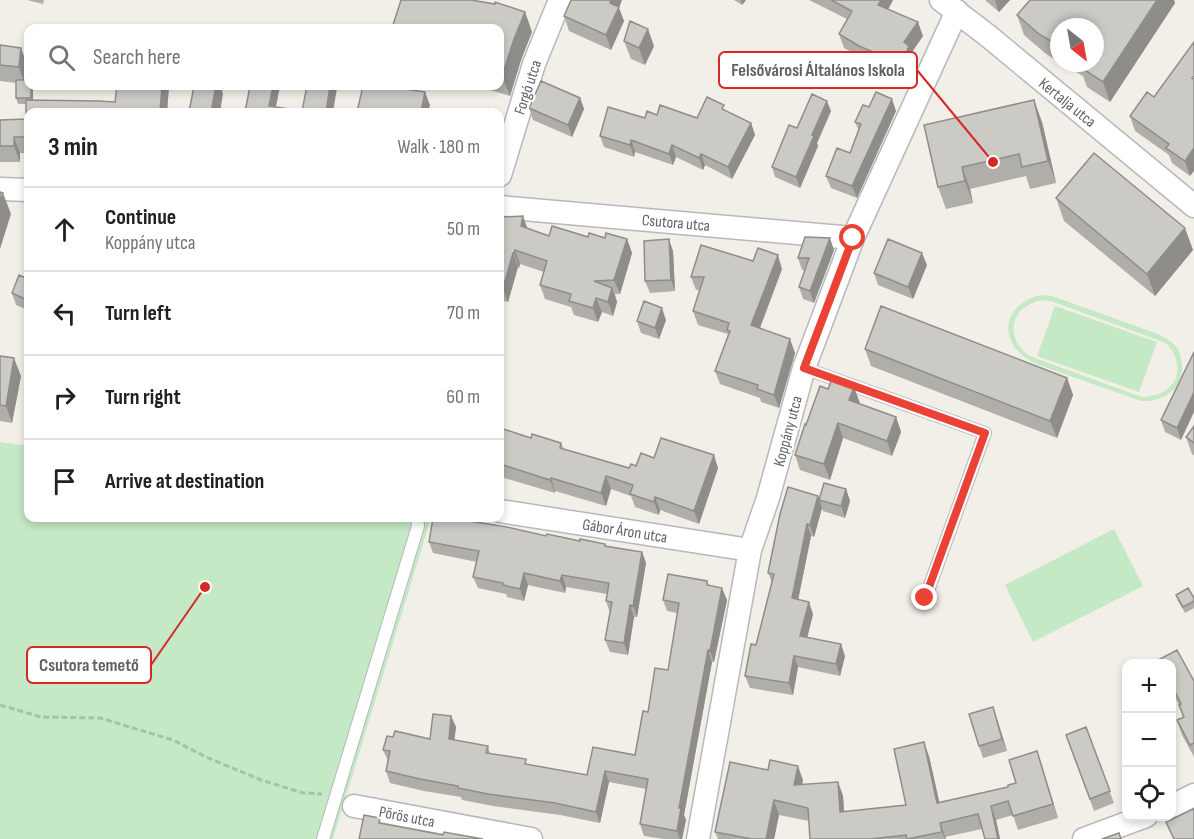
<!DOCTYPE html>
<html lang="en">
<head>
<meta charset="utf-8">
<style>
  :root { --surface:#fff; --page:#f2f2f2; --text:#202124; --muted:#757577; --line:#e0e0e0 }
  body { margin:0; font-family:"Sofia Sans Condensed",sans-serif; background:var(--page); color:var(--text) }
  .controls { position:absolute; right:18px; bottom:18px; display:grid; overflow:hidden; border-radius:12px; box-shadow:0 3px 9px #0003 }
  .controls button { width:54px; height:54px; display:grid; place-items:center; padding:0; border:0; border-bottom:2px solid var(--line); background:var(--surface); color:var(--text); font:30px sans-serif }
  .compass { position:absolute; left:1050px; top:18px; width:54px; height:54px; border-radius:50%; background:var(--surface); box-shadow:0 3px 9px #0003; rotate:149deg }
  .stop { position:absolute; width:18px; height:18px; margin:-14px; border:4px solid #ea4335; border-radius:50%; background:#fff }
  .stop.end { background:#ea4335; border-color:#fff; box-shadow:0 2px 6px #0008 }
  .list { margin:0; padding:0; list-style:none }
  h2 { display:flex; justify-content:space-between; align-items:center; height:78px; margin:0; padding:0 24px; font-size:26px }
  h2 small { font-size:20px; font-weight:400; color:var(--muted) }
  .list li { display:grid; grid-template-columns:39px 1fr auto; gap:18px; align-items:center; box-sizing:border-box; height:84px; padding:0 24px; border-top:2px solid var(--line) }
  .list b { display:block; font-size:22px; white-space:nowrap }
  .list p { margin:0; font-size:20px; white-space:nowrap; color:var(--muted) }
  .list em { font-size:20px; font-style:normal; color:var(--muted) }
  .icon { flex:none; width:33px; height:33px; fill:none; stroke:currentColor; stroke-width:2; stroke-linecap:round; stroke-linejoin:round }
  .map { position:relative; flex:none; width:1194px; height:839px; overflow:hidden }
  .search { position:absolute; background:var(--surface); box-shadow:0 3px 9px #0003; left:24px; top:24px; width:480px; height:66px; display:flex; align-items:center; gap:15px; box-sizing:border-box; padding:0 21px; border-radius:12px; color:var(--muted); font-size:22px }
  .panel { position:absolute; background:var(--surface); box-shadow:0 3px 9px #0003; left:24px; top:108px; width:480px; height:414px; border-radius:12px }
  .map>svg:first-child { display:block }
</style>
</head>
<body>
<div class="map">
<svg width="1194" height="839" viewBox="0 0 1194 839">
  <rect width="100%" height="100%" fill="#f1efe8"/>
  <path fill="#c5e8c5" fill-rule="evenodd" d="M1040 295 1052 296 1158 334C1165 338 1172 341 1177 348 1180 353 1182 360 1182 366 1183 390 1162 402 1141 401L1036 364C998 346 999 306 1040 295ZM1041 300 1051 301 1166 343C1189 368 1176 396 1142 397L1029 356C1004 336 1010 308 1041 300Z
    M1055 306 1157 342 1139 392 1037 356Z
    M0 442 28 446V518H431L333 839H0Z
    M1114 529 1143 586 1033 642 1005 585Z"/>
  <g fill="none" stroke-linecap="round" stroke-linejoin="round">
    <g stroke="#b5b8bc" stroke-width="14">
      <path id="service" d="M804 368 985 433 925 599
        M323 839 418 526 417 518"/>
    </g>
    <g stroke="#b5b8bc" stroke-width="25">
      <path id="minor" d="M941 0 987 35 1194 206
        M500 175 534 64 560 0
        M0 189 28 190
        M500 207 853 238
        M500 511 750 550
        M354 806 531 839
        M1172 806 1194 795
        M698 839 750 550 768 498 804 368 853 238 957 11
        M1084 839 1146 816"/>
    </g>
    <path stroke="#9cc7a9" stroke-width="3" stroke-dasharray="6 3" stroke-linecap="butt" d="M0 705 41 717 100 718 173 740 206 757 261 780 303 793 322 794"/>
    <use href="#service" stroke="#fff" stroke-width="12"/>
    <use href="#minor" stroke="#fff" stroke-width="22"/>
  </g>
  <path fill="#afaea9" d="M27 0H44L43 4Z
    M734 0H746L742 5Z
    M809 0H893L888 9 923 36 912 52 914 60 906 78 864 59 844 48 839 34 847 19Z
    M985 0H1010L999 12Z
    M1030 0H1174L1175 3 1110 102 1087 87 1083 76 1061 63H1095L1059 27V62L1046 54 1024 35 1017 15Z
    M619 8 624 21 611 50 569 31 564 16Z
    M525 12 532 32 521 60 510 96 476 86H500V28Z
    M624 41 654 46 645 65 631 59Z
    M1194 42 1190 176 1172 163 1169 155 1135 131 1130 116 1154 97Z
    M0 45 21 48 27 65 25 80 33 86V100L115 102 117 86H169L167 112H28V153H20V162H0V120L26 119V104H18L16 98V83L0 81Z
    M580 98 584 109 572 137 533 120 529 108Z
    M869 107 896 111 857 198 831 188 826 176 850 153 859 131 855 122Z
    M726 111 751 123 755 135 732 179 705 165 703 170 676 157 673 165 635 152 634 157 604 147 600 136 645 118 657 115 697 118Z
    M831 111 817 143 818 146 800 188 775 177 772 167 797 128Z
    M1042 122 1056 183 1030 189 1026 176 970 189 973 203 946 209 938 187 924 125Z
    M1056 198 1193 250 1155 296 1064 221Z
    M500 217 528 229 549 236 627 239 632 253 620 294H615L617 302 613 316 602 312 598 322 574 315 571 307 545 299 540 285 544 272 520 264 519 268 518 267 508 302 500 300Z
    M834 250 814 303 803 299 799 287 805 270H802L798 258Z
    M673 251 675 291 650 293 645 281Z
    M753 261 782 269 760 328 795 353 779 408 761 402 760 398 720 384 715 371 728 334 698 325 693 311 699 290H696L691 277Z
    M927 265 913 299 878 285 874 273Z
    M28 279V310L16 305 12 293Z
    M666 320 659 339 641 333 637 321Z
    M865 349 1067 378 1073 395 1057 438 871 366Z
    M1194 352 1181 440 1165 432 1161 420Z
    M0 356 21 376 12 423 0 421Z
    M854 387 859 404 896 417 901 432 892 456 843 438 830 480 800 470 795 455 828 389Z
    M1194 426V456L1192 454 1186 437Z
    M500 428 531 438 561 443 564 449 629 468 636 466 654 458 718 468 699 524 660 510 659 515 635 507 631 496 611 489 606 506 555 491V493L501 477V479H500Z
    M846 489 850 501 845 518 823 511 822 508 814 537 811 536 798 600 813 614 807 637 845 656 840 676 798 667 793 695 750 688 745 676 756 645 772 583 768 573 818 496 819 499Z
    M546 536 605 544 606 546 642 552 646 563 637 617H634L628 655 610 652 605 640 610 613 606 601 607 594 566 587 565 593 528 585 524 601 507 597 506 594 478 588 473 577 477 562 433 553 429 542Z
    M707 581 709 585 727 600 714 662H712L684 815 686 820 682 839H664L644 836 640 824 646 789 609 782 600 823 560 815 493 806 462 800 461 797 424 791 390 783 386 771 388 761 383 750 393 737 430 739 451 716 456 727 454 740 488 746 490 754 528 764 587 775 635 755 648 712 668 670 677 613 667 611 663 600Z
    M1176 595 1194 598V608L1185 613 1178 601Z
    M1177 650 1194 681V757L1182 735 1177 720 1183 717 1179 705 1172 691V663H1159L1158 660Z
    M997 719 1007 751 983 758 979 746Z
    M1086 727 1114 803 1094 811 1066 735Z
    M1037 751 1058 818 1018 830 1013 815 996 820 1000 839H985L982 829 945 837 946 839H810L809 821 779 815 774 839H718L715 832 768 770 803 780 802 785 838 782 843 796 844 812 906 805 929 756 939 803 1008 787 1016 783Z"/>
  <path fill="#8f8d8a" d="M611 0H622L619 8 624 21 611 50 606 35 610 3Z
    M741 0H746L742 5Z
    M881 0H893L883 19 878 5Z
    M995 0H1010L999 12Z
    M1157 0H1174L1175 3 1110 102 1103 82Z
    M525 12 532 32 521 60 510 96 502 76 514 39Z
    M918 22 923 36 912 52 914 60 906 78 901 64 904 42Z
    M648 29 654 46 645 65 639 48Z
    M21 48 27 65 25 84 19 67Z
    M31 86H33V104L31 98Z
    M162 86H169L167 112H160Z
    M216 86H223L222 91 223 94 220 112H211Z
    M273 86H280L275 112 269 106Z
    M330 86H336L337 88 333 112H326Z
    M425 92 430 105 428 112H421Z
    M580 98 584 109 572 137 568 125Z
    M892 99 896 111 857 198 852 186Z
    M1034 100 1042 122 1056 183 1048 161Z
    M827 101 831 111 817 143 818 146 800 188 796 177 812 135Z
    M751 123 755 135 732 179 728 167Z
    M14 137 20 153V162L14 146Z
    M631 140 635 152 634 157 630 145Z
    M672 145 676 157 673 165 669 154Z
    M1194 148V171L1190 176 1185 161Z
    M701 154 705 165 703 170 699 158Z
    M962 167 970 189 973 203 965 181Z
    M3 193 11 214 0 249V202Z
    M523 216 528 230 521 226Z
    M1185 228 1193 250 1155 296 1147 274Z
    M830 238 834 250 814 303 810 291Z
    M627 239 632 253 620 294 614 280Z
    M669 239 673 251 675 291 671 280Z
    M515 250 520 264 519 268 514 253Z
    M513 253 518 267 508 302 503 288Z
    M922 253 927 265 913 299 908 287Z
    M778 255 782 269 756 338 751 325Z
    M612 288 617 302 613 316 608 302Z
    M596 298 602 312 598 322 593 308Z
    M662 308 666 320 659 339 655 328Z
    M790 339 795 353 779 408 774 395Z
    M14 358 21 376 12 423 6 406Z
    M1067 378 1073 395 1057 438 1050 421Z
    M854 387 860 403 855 416 849 400Z
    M1194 392V412L1181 440 1177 428Z
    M896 417 901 432 892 456 887 441Z
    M838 423 843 438 830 480 824 464Z
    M714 455 718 468 699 524 694 511Z
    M606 476 611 489 606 506 601 493Z
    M551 478 555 491V493L550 480Z
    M846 489 850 501 845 518 841 506Z
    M818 496 822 508 814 537 810 525Z
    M655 497 660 510 659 515 654 502Z
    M807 524 811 536 796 610 792 598Z
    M642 552 646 563 637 617 633 606Z
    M524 573 528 585 524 601 520 589Z
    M562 575 566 587 565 593 560 581Z
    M722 588 727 600 714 662 710 651Z
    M809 602 813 614 805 647 800 636Z
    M630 605 634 617 628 655 624 643Z
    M841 644 845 656 840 676 836 664Z
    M708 650 712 662 684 815 686 820 682 839H680L677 831 679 808Z
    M794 656 798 667 793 695 789 683Z
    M993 707 997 719 1007 751 1002 739Z
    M451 716 456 727 453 751 449 739Z
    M924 742 929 756 943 818 937 803Z
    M1037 751 1042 766 1058 818 1053 804Z
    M798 766 803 780 799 800 794 785Z
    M605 771 609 782 600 823 596 812Z
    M838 782 843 796 845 827 840 812Z
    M774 800 779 815 774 839H766Z
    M991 806 996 820 1000 839H998Z
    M940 823 946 839H945L942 832Z"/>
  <path fill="#cccac5" stroke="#8f8d8a" stroke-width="1.5" d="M401 0H471L495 4V2L525 12 514 39 502 76 500 75V28H392Z
    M571 0H611L610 3 619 7 606 35 564 16Z
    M831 0H881L878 5 918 22 904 42 909 46 901 64 859 46 839 34 852 11Z
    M1030 0H1157L1103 82 1080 67 1082 63H1095V27H1059V46L1039 34 1017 15Z
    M630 21 648 29 639 48 624 41Z
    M1194 42V76L1192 78 1194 79V148L1185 161 1166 148 1169 144 1130 116 1147 92 1154 97Z
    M0 45 21 48 19 67 0 65Z
    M16 80H28V86H31V98H16Z
    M541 81 580 98 568 125 529 108Z
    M117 86H162L160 112H163H28V137H14V146H0V120L26 119V100L99 101 115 102Z
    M194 86H216L211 112H189Z
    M250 86H273L269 106 302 111 307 86H330L326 112H245Z
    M363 86H386L425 92 421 112H357Z
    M876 92 892 99 852 186 826 176 837 148 850 153 861 124 855 122 863 105 869 107Z
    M812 94 827 101 812 135 814 136 796 177 772 167 789 125 797 128Z
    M707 97 724 105 722 109 751 123 728 167 701 154 699 158 672 145 669 154 631 140 630 145 600 136 608 107 645 118 647 111 657 115 660 105 697 118Z
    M1034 100 1048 161 1022 167 1019 154 962 167 965 181 938 187 924 125Z
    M1094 153 1185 228 1147 274 1056 198Z
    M0 192 3 193 0 202Z
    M523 216 521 226 549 236 552 226 588 237 589 233 605 238 606 233 627 239 614 280 594 281 612 288 608 302 596 298 593 308 569 301 571 294 540 285 547 261 515 250 514 253H513L503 288 500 287V217Z
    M805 237 830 238 810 291 799 287 809 258H798Z
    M669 239 671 280 645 281 644 241Z
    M888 239 922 253 908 287 874 273Z
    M701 245 753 261 758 248 778 255 751 325 790 339 774 395 757 389 758 385 715 371 730 331 727 330 729 323 693 311 704 277H691Z
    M19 275 28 279V293L27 300 12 293Z
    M644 301 662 308 655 328 637 321Z
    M881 306 1067 378 1050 421 865 349Z
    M1194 352V392L1177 428 1161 420Z
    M0 356 14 358 6 406 0 405Z
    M832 379 854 387 849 400 896 417 887 441 838 423 824 464 795 455 805 424 806 425 820 386 828 389Z
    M1194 426V443L1186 437Z
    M500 428 531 438 532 434 561 443 560 448 629 468 631 464 636 466 641 453 654 458 661 438 714 455 694 511 655 497 654 502 630 494 633 485 606 476 601 493 551 478 550 480 500 464Z
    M824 483 846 489 841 506 819 500Z
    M788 487 818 496 810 525 807 524 792 598 809 602 800 636 841 644 836 664 794 656 789 683 745 676 751 644 756 645 774 574 768 573 780 514Z
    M433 518H450L507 527 546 536 547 534 580 541V539L605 544V546L642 552 633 606 630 605 624 643 605 640 612 602 606 601 609 583 562 575 560 581 524 573 520 589 503 585V583L473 577 479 551 429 542Z
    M668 574 707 581V585L722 588 710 651 708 650 679 808H681L677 831 640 824 648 779 605 771 596 812 555 803 488 794 458 788V786L420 779 386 771 390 751 383 750 387 736 393 737 395 731 430 739 433 714 451 716 449 739 488 746 486 753 526 759 525 764 587 775 593 747 635 755 643 711 648 712 655 668 668 670 679 603 663 600Z
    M1188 588 1194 598V601L1183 607 1176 595Z
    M1177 650 1194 681V743L1190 745 1177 720 1184 717 1179 705 1181 704 1172 686V663H1159L1158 660Z
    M993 707 1002 739 979 746 969 714Z
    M1086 727 1110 791 1090 799 1066 735Z
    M924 742 937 803 1008 787V785L1016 783 1009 760 1037 751 1053 804 1013 816 1008 801 991 806 998 839H985L978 814 940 823 942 832 907 839 906 835 870 839H810L808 808 774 800 766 839H752L715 832 730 762 768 770 770 760 798 766 794 785 838 782 840 812 906 805 894 749Z
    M1193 809 1194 811V839H1174L1166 822Z
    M364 815 380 818 379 823 443 835 444 832 483 839H359Z
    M1119 833 1121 839H1102Z"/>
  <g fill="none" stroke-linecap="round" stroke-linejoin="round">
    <path stroke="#ea4335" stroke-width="8" d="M853 238 804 368 985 433 925 598"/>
  </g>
  <g text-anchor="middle" stroke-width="4.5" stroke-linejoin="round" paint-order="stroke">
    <g font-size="16" fill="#5f6368" stroke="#fff">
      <text transform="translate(527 87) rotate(-72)" y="6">Forgó utca</text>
      <text transform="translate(1068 102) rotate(39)" y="6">Kertalja utca</text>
      <text transform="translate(676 222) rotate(5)" y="6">Csutora utca</text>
      <text transform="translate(787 431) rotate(-75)" y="6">Koppány utca</text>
      <text transform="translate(625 530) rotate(9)" y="6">Gábor Áron utca</text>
      <text transform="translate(407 816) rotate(11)" y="6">Pörös utca</text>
    </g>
  </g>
  <path fill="none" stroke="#d62828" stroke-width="2" d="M993 162L917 70M205 587L151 665"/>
  <g fill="#d62828" stroke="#fff" stroke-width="2">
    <circle cx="993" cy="162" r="6"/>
    <circle cx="205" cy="587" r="6"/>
  </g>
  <g fill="#fff" stroke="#d62828" stroke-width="2">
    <rect x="719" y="52" width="198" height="36" rx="6"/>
    <rect x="27" y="647" width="124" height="36" rx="6"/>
  </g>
  <g font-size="18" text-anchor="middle" font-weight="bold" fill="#5f6368">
    <text x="818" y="76">Felsővárosi Általános Iskola</text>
    <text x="89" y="671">Csutora temető</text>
  </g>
</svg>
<div class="controls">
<button>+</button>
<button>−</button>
<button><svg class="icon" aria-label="locate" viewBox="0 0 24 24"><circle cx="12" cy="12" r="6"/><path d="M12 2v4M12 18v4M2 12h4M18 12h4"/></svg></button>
</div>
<svg class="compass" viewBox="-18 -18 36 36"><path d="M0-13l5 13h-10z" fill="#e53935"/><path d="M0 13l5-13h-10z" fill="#757577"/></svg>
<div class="stop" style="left:853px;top:238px"></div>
<div class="stop end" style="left:925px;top:598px"></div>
<div class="search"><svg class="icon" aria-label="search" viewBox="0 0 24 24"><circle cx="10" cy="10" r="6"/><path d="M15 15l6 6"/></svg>Search here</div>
<section class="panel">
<h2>3 min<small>Walk · 180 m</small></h2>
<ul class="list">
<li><svg class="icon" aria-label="ahead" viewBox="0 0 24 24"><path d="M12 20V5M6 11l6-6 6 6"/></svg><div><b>Continue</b><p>Koppány utca</p></div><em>50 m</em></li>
<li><svg class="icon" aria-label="left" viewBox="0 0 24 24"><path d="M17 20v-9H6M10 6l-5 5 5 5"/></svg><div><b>Turn left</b></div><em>70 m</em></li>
<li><svg class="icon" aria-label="right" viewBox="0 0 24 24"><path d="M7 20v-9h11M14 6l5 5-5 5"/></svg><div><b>Turn right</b></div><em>60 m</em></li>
<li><svg class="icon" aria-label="arrive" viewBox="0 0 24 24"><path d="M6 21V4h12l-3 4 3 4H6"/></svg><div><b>Arrive at destination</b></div></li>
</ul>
</section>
</div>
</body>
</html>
